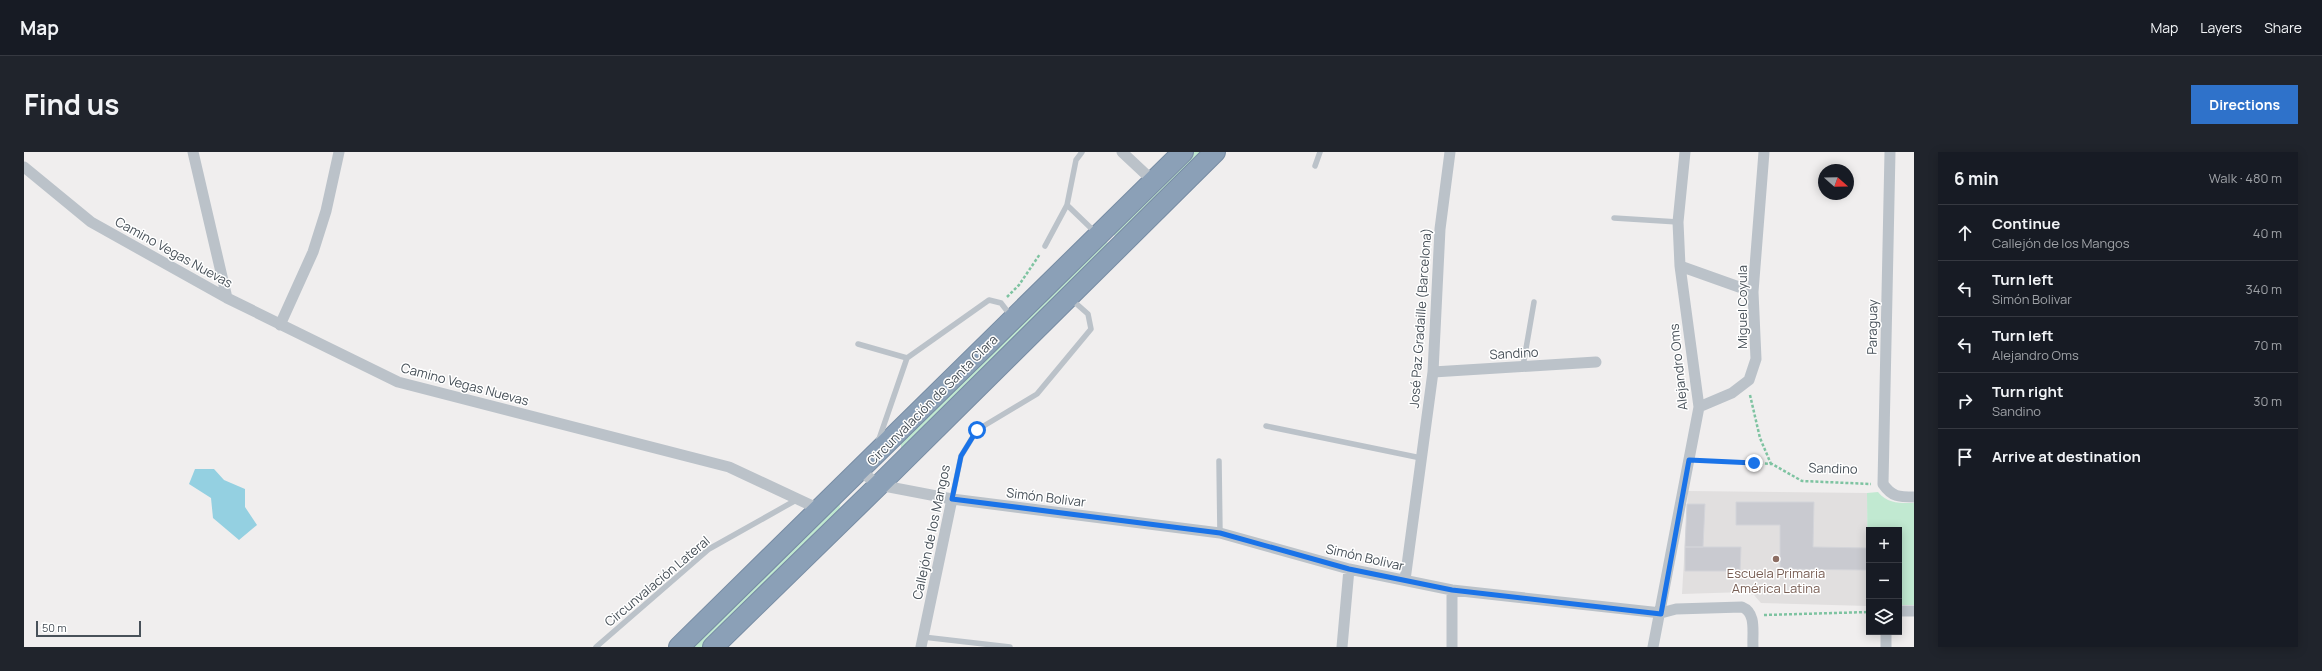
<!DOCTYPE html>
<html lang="en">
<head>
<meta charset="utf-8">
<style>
  :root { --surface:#171b24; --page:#20242c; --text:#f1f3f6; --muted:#9ea1a6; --line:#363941; --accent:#2f72ca }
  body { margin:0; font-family:Manrope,sans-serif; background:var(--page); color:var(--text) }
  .controls { position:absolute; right:12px; bottom:12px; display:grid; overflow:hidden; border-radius:0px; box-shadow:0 2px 10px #0003 }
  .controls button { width:36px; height:36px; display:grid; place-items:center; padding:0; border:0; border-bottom:1px solid var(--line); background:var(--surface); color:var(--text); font:20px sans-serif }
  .compass { position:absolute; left:1794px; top:12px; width:36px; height:36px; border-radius:50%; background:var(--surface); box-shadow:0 2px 10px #0003; rotate:110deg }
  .scale { position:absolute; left:12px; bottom:10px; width:105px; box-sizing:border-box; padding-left:4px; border:2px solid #485159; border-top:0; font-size:11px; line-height:14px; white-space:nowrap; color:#485159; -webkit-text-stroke:3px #fff; paint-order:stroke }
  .stop { position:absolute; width:12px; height:12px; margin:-9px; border:3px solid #1a73e8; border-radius:50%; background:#fff }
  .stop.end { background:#1a73e8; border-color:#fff; box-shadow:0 1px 4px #0008 }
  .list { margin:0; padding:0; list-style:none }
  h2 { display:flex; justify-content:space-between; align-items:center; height:52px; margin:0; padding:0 16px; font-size:17px }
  h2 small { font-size:13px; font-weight:400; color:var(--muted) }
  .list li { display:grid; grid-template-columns:26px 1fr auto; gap:12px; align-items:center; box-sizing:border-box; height:56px; padding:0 16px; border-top:1px solid var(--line) }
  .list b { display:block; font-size:15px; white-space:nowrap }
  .list p { margin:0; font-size:13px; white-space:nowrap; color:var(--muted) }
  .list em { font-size:13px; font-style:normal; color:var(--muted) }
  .icon { flex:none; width:22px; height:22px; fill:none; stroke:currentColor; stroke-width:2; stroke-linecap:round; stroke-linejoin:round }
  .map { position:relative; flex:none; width:1890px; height:495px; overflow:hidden; border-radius:0px }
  header { display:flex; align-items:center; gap:24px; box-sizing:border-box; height:56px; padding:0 20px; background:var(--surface); border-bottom:1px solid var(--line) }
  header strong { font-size:19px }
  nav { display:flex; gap:22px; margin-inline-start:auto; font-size:14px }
  .intro { display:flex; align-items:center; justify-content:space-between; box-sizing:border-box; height:96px; padding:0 24px }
  h1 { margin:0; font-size:28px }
  .button { padding:10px 18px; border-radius:0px; background:var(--accent); color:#fff; font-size:14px; font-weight:700 }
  main { display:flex; gap:24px; padding:0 24px }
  aside { flex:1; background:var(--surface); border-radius:0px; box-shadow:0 2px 10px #0003 }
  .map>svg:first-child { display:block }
</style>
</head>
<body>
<header>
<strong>Map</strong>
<nav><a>Map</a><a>Layers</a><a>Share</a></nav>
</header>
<div class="intro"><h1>Find us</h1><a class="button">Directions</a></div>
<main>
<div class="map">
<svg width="1890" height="495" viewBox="0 0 1890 495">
  <rect width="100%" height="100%" fill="#f0eeee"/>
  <path fill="#e1dfdf" d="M1664 339 1843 341 1844 454 1737 451 1730 443 1721 440 1658 442Z"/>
  <path fill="#c1e9d1" d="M1165 0H1176L1091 84 1087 80Z
    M1082 87 1084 92 877 298V286Z
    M1854 340C1864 352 1875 351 1890 351V453H1875V378H1845L1844 454 1843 341Z
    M817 350 814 362 678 495H668Z"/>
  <path fill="#94d0e1" d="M171 317H190L200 328 221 337V355L233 373 215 388 189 366 187 346 165 332Z"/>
  <path fill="#c9cad0" stroke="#d3d4d9" d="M1712 350H1790L1789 395 1843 396V418L1756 417V373H1712Z
    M1663 352H1681L1679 395H1661Z
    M1661 395H1717L1716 419H1661Z"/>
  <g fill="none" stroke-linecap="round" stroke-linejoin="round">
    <g stroke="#778ca3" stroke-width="22">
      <path id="highway" d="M655 495 1159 0
        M689 495 855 333 1191 0"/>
    </g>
    <path stroke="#7ec3a1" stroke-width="2.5" stroke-dasharray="3 2" stroke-linecap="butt" d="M983 145 995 133 1016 102
      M1726 243 1736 286 1747 312
      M1676 308 1748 312 1778 329 1847 332
      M1740 463 1845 460"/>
    <path stroke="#bbc2c9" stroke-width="5.5" d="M1291 14 1296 0
      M1043 53 1071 80
      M1590 66 1654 70
      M1021 94 1043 53 1052 8 1058 0
      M834 192 883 206
      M1499 214 1510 150
      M1242 274 1397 306
      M854 290 883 206 965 148 977 151 987 164
      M1195 309 1196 381
      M928 347 937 304 953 278 1013 242 1067 177 1064 162 1047 147
      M899 485 986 495
      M572 495 685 397 774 347"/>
    <path stroke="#bbc2c9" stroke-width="11" d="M169 0 203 146
      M1098 0 1129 29
      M1866 0 1859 332C1868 345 1875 345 1890 345
      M0 15 67 70 203 146 374 230 705 315 797 358
      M1656 114 1729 140
      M256 173 289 100 302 59 315 0
      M1409 220 1572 210
      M1675 255 1708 241 1725 228 1732 207 1729 140 1740 0
      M836 319 855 333 928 347 1196 381 1325 417 1428 438 1637 461 1652 457 1718 455C1733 461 1728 481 1729 495
      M1381 428 1409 220 1416 77 1426 0
      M1428 438V495
      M1875 459H1890
      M1862 480V495
      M897 495 928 347
      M1318 495 1325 417
      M1629 495 1675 255 1656 114 1654 70 1661 0"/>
    <use href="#highway" stroke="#8ba0b7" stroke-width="20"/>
  </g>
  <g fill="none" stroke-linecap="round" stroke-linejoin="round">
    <path stroke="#1a73e8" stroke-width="5" d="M953 278 937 304 928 347 1196 381 1325 417 1428 438 1637 462 1665 308 1730 311"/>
  </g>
  <circle fill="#8d6e63" stroke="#fff" stroke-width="1.5" cx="1752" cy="407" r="4"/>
  <g text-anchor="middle" stroke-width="3" stroke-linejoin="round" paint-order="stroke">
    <g font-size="13" fill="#485159" stroke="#fff">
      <text transform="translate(150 100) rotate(29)" y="5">Camino Vegas Nuevas</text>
      <text transform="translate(1718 155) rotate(-90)" y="5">Miguel Coyula</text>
      <text transform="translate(1396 166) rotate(-86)" y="5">José Paz Gradaille (Barcelona)</text>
      <text transform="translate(1848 175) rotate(-89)" y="5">Paraguay</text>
      <text transform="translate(1490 201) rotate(-3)" y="5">Sandino</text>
      <text transform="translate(1654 215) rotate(-96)" y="5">Alejandro Oms</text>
      <text transform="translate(441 232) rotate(15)" y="5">Camino Vegas Nuevas</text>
      <text transform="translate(908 248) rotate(-45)" y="5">Circunvalación de Santa Clara</text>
      <text transform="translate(1809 316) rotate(2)" y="5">Sandino</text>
      <text transform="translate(1022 345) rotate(7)" y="5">Simón Bolivar</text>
      <text transform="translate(907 380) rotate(-78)" y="5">Callejón de los Mangos</text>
      <text transform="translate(1341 405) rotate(13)" y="5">Simón Bolivar</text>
      <text transform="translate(633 429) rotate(-40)" y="5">Circunvalación Lateral</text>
    </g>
    <g font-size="13" fill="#785e54" stroke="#fff">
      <text x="1752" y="426">Escuela Primaria<tspan x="1752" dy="15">América Latina</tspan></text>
    </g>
  </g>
</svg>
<div class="controls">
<button>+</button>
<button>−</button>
<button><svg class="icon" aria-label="layers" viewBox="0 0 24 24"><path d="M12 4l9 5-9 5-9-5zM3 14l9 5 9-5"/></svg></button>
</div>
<svg class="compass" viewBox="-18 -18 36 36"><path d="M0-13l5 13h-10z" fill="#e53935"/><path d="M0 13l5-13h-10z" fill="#9ea1a6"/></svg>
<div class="scale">50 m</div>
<div class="stop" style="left:953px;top:278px"></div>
<div class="stop end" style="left:1730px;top:311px"></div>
</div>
<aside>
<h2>6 min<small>Walk · 480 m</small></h2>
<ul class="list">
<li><svg class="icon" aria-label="ahead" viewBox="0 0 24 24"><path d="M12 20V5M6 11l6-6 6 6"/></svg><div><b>Continue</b><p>Callejón de los Mangos</p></div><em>40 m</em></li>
<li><svg class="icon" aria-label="left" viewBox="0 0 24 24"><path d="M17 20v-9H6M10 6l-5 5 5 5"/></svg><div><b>Turn left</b><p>Simón Bolivar</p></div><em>340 m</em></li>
<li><svg class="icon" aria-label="left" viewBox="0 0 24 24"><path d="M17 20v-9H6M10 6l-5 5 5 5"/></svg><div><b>Turn left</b><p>Alejandro Oms</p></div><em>70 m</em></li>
<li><svg class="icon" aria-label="right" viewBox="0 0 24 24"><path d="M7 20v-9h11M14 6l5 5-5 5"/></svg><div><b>Turn right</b><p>Sandino</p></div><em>30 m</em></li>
<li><svg class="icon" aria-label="arrive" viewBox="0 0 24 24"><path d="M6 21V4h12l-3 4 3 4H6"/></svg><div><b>Arrive at destination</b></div></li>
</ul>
</aside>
</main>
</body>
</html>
